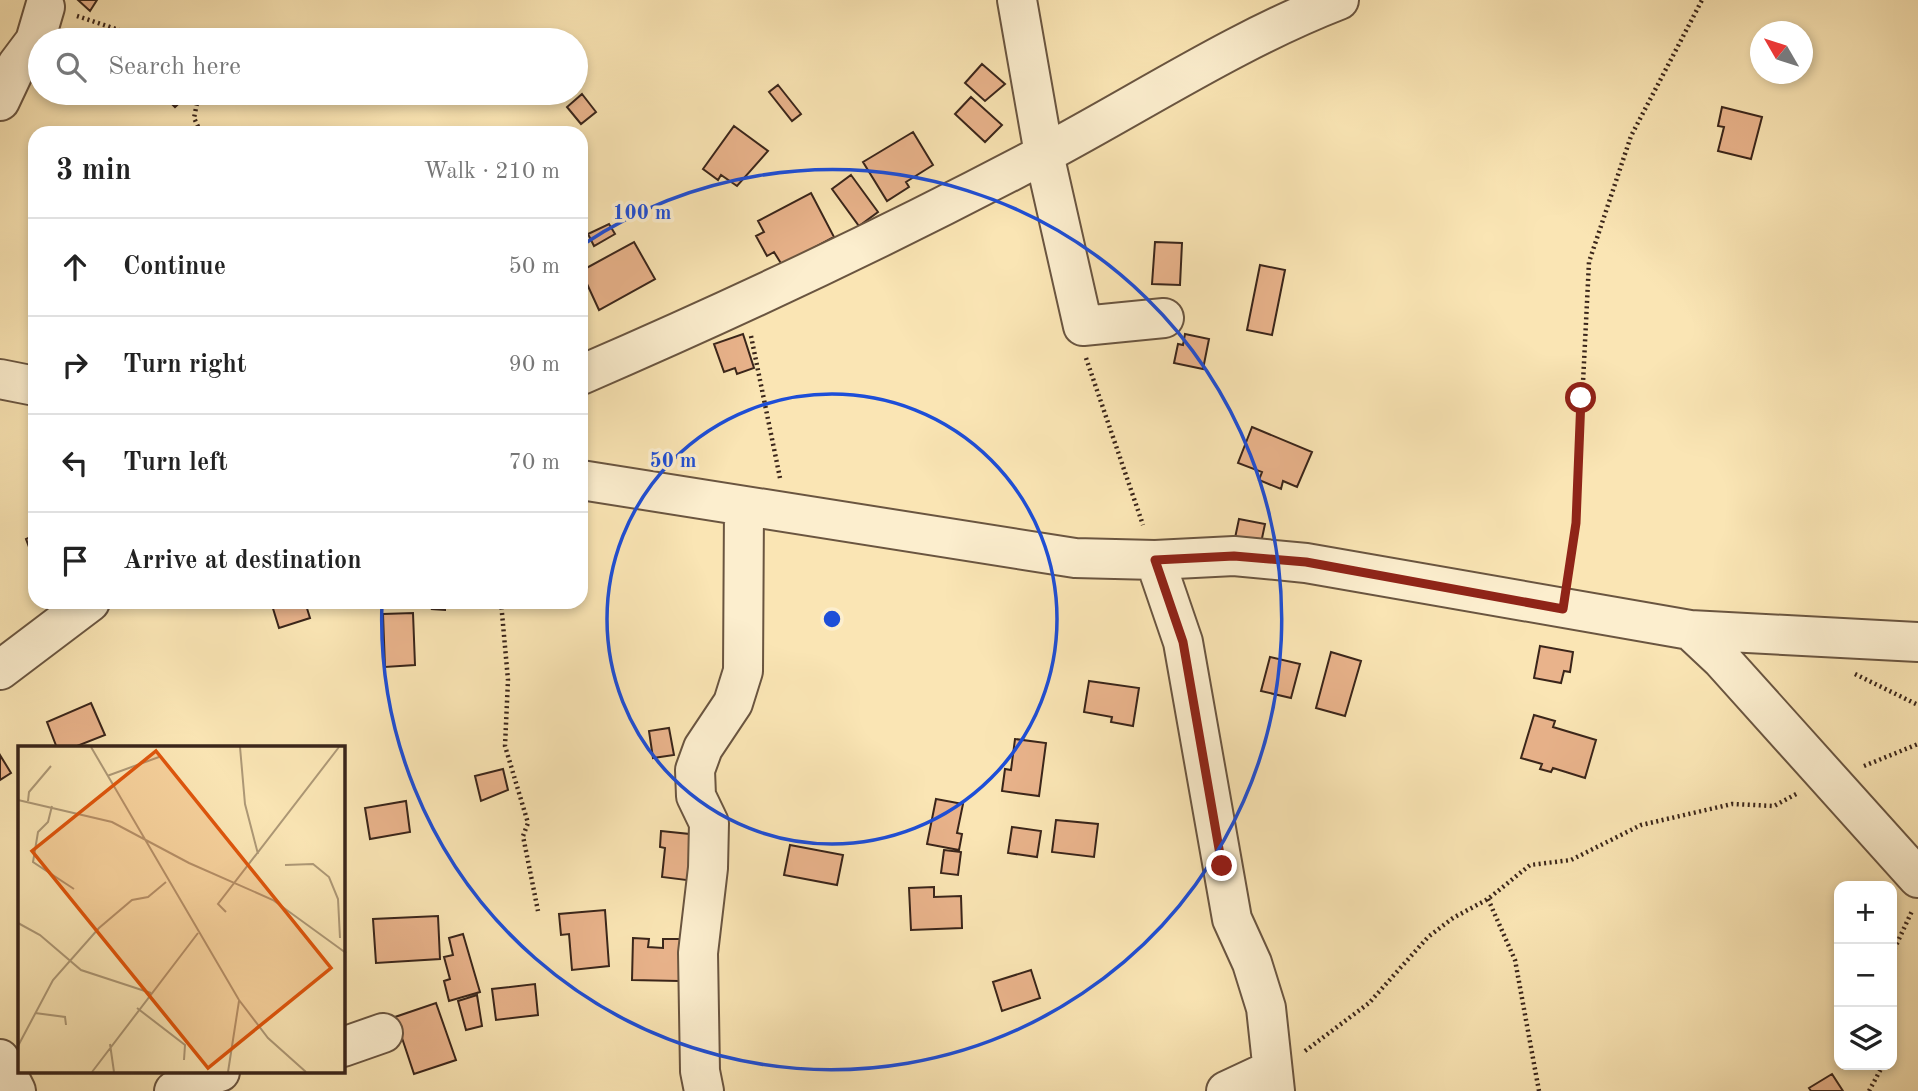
<!DOCTYPE html>
<html lang="en">
<head>
<meta charset="utf-8">
<style>
  :root { --surface:#fff; --page:#f2f2f2; --text:#222; --muted:#767676; --line:#e0e0e0 }
  body { margin:0; font-family:"Old Standard TT",serif; background:var(--page); color:var(--text) }
  .controls { position:absolute; right:21px; bottom:21px; display:grid; overflow:hidden; border-radius:14px; box-shadow:0 4px 10px #0003 }
  .controls button { width:63px; height:63px; display:grid; place-items:center; padding:0; border:0; border-bottom:2px solid var(--line); background:var(--surface); color:var(--text); font:35px sans-serif }
  .compass { position:absolute; left:1750px; top:21px; width:63px; height:63px; border-radius:50%; background:var(--surface); box-shadow:0 4px 10px #0003; rotate:309deg }
  .stop { position:absolute; width:21px; height:21px; margin:-16px; border:5px solid #8f2418; border-radius:50%; background:#fff }
  .stop.end { background:#8f2418; border-color:#fff; box-shadow:0 2px 7px #0008 }
  .list { margin:0; padding:0; list-style:none }
  h2 { display:flex; justify-content:space-between; align-items:center; height:91px; margin:0; padding:0 28px; font-size:30px }
  h2 small { font-size:23px; font-weight:400; color:var(--muted) }
  .list li { display:grid; grid-template-columns:46px 1fr auto; gap:21px; align-items:center; box-sizing:border-box; height:98px; padding:0 28px; border-top:2px solid var(--line) }
  .list b { display:block; font-size:26px; white-space:nowrap }
  .list em { font-size:23px; font-style:normal; color:var(--muted) }
  .icon { flex:none; width:38px; height:38px; fill:none; stroke:currentColor; stroke-width:2; stroke-linecap:round; stroke-linejoin:round }
  .map { position:relative; flex:none; width:1918px; height:1091px; overflow:hidden }
  .search { position:absolute; background:var(--surface); box-shadow:0 4px 10px #0003; left:28px; top:28px; width:560px; height:77px; display:flex; align-items:center; gap:18px; box-sizing:border-box; padding:0 24px; border-radius:38px; color:var(--muted); font-size:26px }
  .panel { position:absolute; background:var(--surface); box-shadow:0 4px 10px #0003; left:28px; top:126px; width:560px; height:483px; border-radius:21px }
  .map>svg:first-child { display:block }
</style>
</head>
<body>
<div class="map">
<svg width="1918" height="1091" viewBox="0 0 1918 1091">
  <rect width="100%" height="100%" fill="#fae5b4"/>
  <filter id="stains"><feTurbulence type="fractalNoise" baseFrequency=".00286" numOctaves="4"/><feColorMatrix values="0 0 0 0 .2 0 0 0 0 .09 0 0 0 0 .02 0 0 0 .5 -.17"/></filter>
  <radialGradient id="worn" r=".72"><stop offset=".6" stop-color="#630" stop-opacity="0"/><stop offset="1" stop-color="#630" stop-opacity=".3"/></radialGradient>
  <path fill="#e9b38b" stroke="#3a251a" stroke-width="2" d="M78 0H97L90 11Z
    M982 64 1005 84 985 101 965 83Z
    M778 85 801 114 792 121 769 92Z
    M168 93H190L175 107 164 96Z
    M582 94 596 112 581 124 567 107Z
    M971 97 1002 125 985 142 955 114Z
    M1722 107 1762 117 1751 159 1718 151 1724 127 1718 126Z
    M734 126 768 151 737 186 721 175 718 180 703 169Z
    M913 132 933 165 906 182 909 187 887 201 863 162Z
    M851 175 878 212 859 226 832 189Z
    M811 193 834 237 782 265 774 252 767 256 756 236 764 232 758 221Z
    M609 224 615 234 594 246 588 234Z
    M634 242 655 279 599 310 581 271Z
    M1155 242 1182 243 1180 285 1152 284Z
    M1260 265 1285 270 1272 335 1247 330Z
    M743 334 754 368 737 374 735 368 724 372 714 344Z
    M1185 334 1209 339 1203 369 1174 363 1178 344 1183 345Z
    M1252 427 1312 452 1297 487 1283 481 1281 489 1259 480 1262 472 1238 463Z
    M1239 519 1265 524 1261 543 1235 538Z
    M35 535V563L26 539Z
    M271 602H305L310 618 279 628Z
    M419 602H462L461 608 445 607V610L432 609 433 606Z
    M413 613 415 665 385 667 383 614Z
    M1540 646 1573 652 1570 672 1564 671 1561 683 1534 678Z
    M1331 652 1361 661 1345 716 1316 708Z
    M1270 657 1300 664 1291 698 1261 691Z
    M1089 681 1139 688 1133 726 1111 722 1112 717 1084 712Z
    M91 703 105 735 72 748H57L47 722Z
    M1534 715 1555 721 1553 727 1596 740 1585 778 1553 768 1551 772 1540 769 1542 764 1521 758Z
    M669 728 674 755 653 758 649 731Z
    M1015 739 1046 743 1039 796 1002 791 1005 769 1011 770Z
    M0 755 11 773 0 780Z
    M503 769 508 790 481 801 475 776Z
    M936 799 963 804 957 833 962 834 959 850 927 844Z
    M406 801 410 832 370 839 365 808Z
    M1056 820 1098 824 1094 857 1052 852Z
    M1012 827 1041 831 1037 857 1008 853Z
    M661 831 699 835 694 881 662 877 665 848 660 847Z
    M790 845 843 855 837 885 784 875Z
    M944 850 961 852 958 875 941 873Z
    M934 887V897L961 896 962 928 911 930 909 888Z
    M605 910 609 966 572 970 569 934 561 935 559 914Z
    M438 916 440 959 376 963 373 919Z
    M463 934 480 992 449 1001 444 981 450 979 444 957 453 955 449 938Z
    M633 938 649 939 648 947 663 948V939H680L679 981 632 980Z
    M1031 970 1040 998 1002 1011 993 982Z
    M535 984 538 1015 496 1020 492 989Z
    M477 995 482 1026 466 1030 458 1001Z
    M436 1003 456 1060 414 1074 395 1017Z
    M1832 1074 1843 1091H1811L1809 1088Z"/>
  <g fill="none" stroke-linecap="round" stroke-linejoin="round">
    <g stroke="#6a5540" stroke-width="42">
      <path id="minor" d="M1017 0 1044 154 1083 326 1164 318
        M0 101 17 65 35 41 45 7
        M581 375C738 307 893 234 1044 154 1142 102 1236 40 1339 0
        M0 379 35 386
        M581 480 1075 558 1155 560 1234 556 1306 563 1690 630 1918 642
        M1155 560 1183 642 1232 919 1252 963 1266 1008 1275 1091
        M1690 630 1722 660 1918 878
        M0 670 90 602
        M343 1047 383 1033
        M0 1059 16 1091
        M174 1091 190 1080 220 1072
        M704 1091 700 1071 698 953 708 868 709 823 696 796 695 770 703 748 733 703 743 671 744 508
        M1226 1091 1271 1070"/>
    </g>
    <path stroke="#3a251a" stroke-width="4.5" stroke-dasharray="2 3.5" stroke-linecap="butt" d="M77 16 122 31 136 40
      M199 93 194 118 201 133
      M751 336 780 478
      M1086 358 1143 525
      M1568 577 1576 523 1589 262 1631 136 1702 0
      M501 602 508 680 505 746 528 823 523 836 538 911
      M1855 674 1918 705
      M1864 766 1918 744
      M1488 899 1515 960 1539 1091
      M1892 954 1912 911
      M1305 1051 1369 1003 1428 937 1453 918 1488 899 1530 865 1571 860 1641 825 1732 804 1774 806 1798 793
      M1869 1091 1883 1065"/>
    <use href="#minor" stroke="#fceece" stroke-width="38"/>
  </g>
  <g fill="none" stroke-linecap="round" stroke-linejoin="round">
    <path stroke="#8f2418" stroke-width="9" d="M1222 866 1183 642 1155 560 1234 556 1306 562 1563 609 1576 523 1581 398"/>
  </g>
  <g fill="none" stroke="#1d4ed8" stroke-width="3.5">
    <circle cx="832" cy="619" r="225"/>
    <path d="M584 244A450 450 0 1 1 382 603"/>
  </g>
  <g transform="translate(18 746)">
    <rect width="327" height="327" fill="#fae5b4"/>
    <path fill="none" stroke="#ad9876" stroke-width="2" d="M73 1 221 254 250 292 288 326M222 1 227 58 240 108M89 30 141 11M0 54 94 76 171 117 255 154 328 207M10 55 11 46 33 20M34 60 30 76 20 86 15 116 56 143M267 119 295 118 311 131 320 153 322 192M208 166 200 158 321 1M0 177 22 189 63 224 133 247M119 262 167 299 166 314M17 267 47 271 48 279M92 298 96 326M0 300 35 234 81 182 114 154 130 151 148 136M74 326 180 187M210 326 221 255"/>
    <path fill="#df560d" fill-opacity="0.15" stroke="#df560d" stroke-width="3.5" d="M138 5 313 222 190 322 14 105Z"/>
    <rect width="327" height="327" fill="none" stroke="#3a251a" stroke-width="3.5"/>
  </g>
  <circle cx="832" cy="619" r="10" fill="#1d4ed8" stroke="#fceece" stroke-width="3.5"/>
  <g font-size="21" text-anchor="middle" font-weight="bold" fill="#1d4ed8" stroke="#fceece" stroke-width="7" stroke-linejoin="round" paint-order="stroke">
    <text x="642" y="219">100 m</text>
    <text x="673" y="467">50 m</text>
  </g>
  <rect width="100%" height="100%" filter="url(#stains)"/>
  <rect width="100%" height="100%" fill="url(#worn)"/>
</svg>
<div class="controls">
<button>+</button>
<button>−</button>
<button><svg class="icon" aria-label="layers" viewBox="0 0 24 24"><path d="M12 4l9 5-9 5-9-5zM3 14l9 5 9-5"/></svg></button>
</div>
<svg class="compass" viewBox="-18 -18 36 36"><path d="M0-13l5 13h-10z" fill="#e53935"/><path d="M0 13l5-13h-10z" fill="#767676"/></svg>
<div class="stop" style="left:1581px;top:398px"></div>
<div class="stop end" style="left:1222px;top:866px"></div>
<div class="search"><svg class="icon" aria-label="search" viewBox="0 0 24 24"><circle cx="10" cy="10" r="6"/><path d="M15 15l6 6"/></svg>Search here</div>
<section class="panel">
<h2>3 min<small>Walk · 210 m</small></h2>
<ul class="list">
<li><svg class="icon" aria-label="ahead" viewBox="0 0 24 24"><path d="M12 20V5M6 11l6-6 6 6"/></svg><div><b>Continue</b></div><em>50 m</em></li>
<li><svg class="icon" aria-label="right" viewBox="0 0 24 24"><path d="M7 20v-9h11M14 6l5 5-5 5"/></svg><div><b>Turn right</b></div><em>90 m</em></li>
<li><svg class="icon" aria-label="left" viewBox="0 0 24 24"><path d="M17 20v-9H6M10 6l-5 5 5 5"/></svg><div><b>Turn left</b></div><em>70 m</em></li>
<li><svg class="icon" aria-label="arrive" viewBox="0 0 24 24"><path d="M6 21V4h12l-3 4 3 4H6"/></svg><div><b>Arrive at destination</b></div></li>
</ul>
</section>
</div>
</body>
</html>
